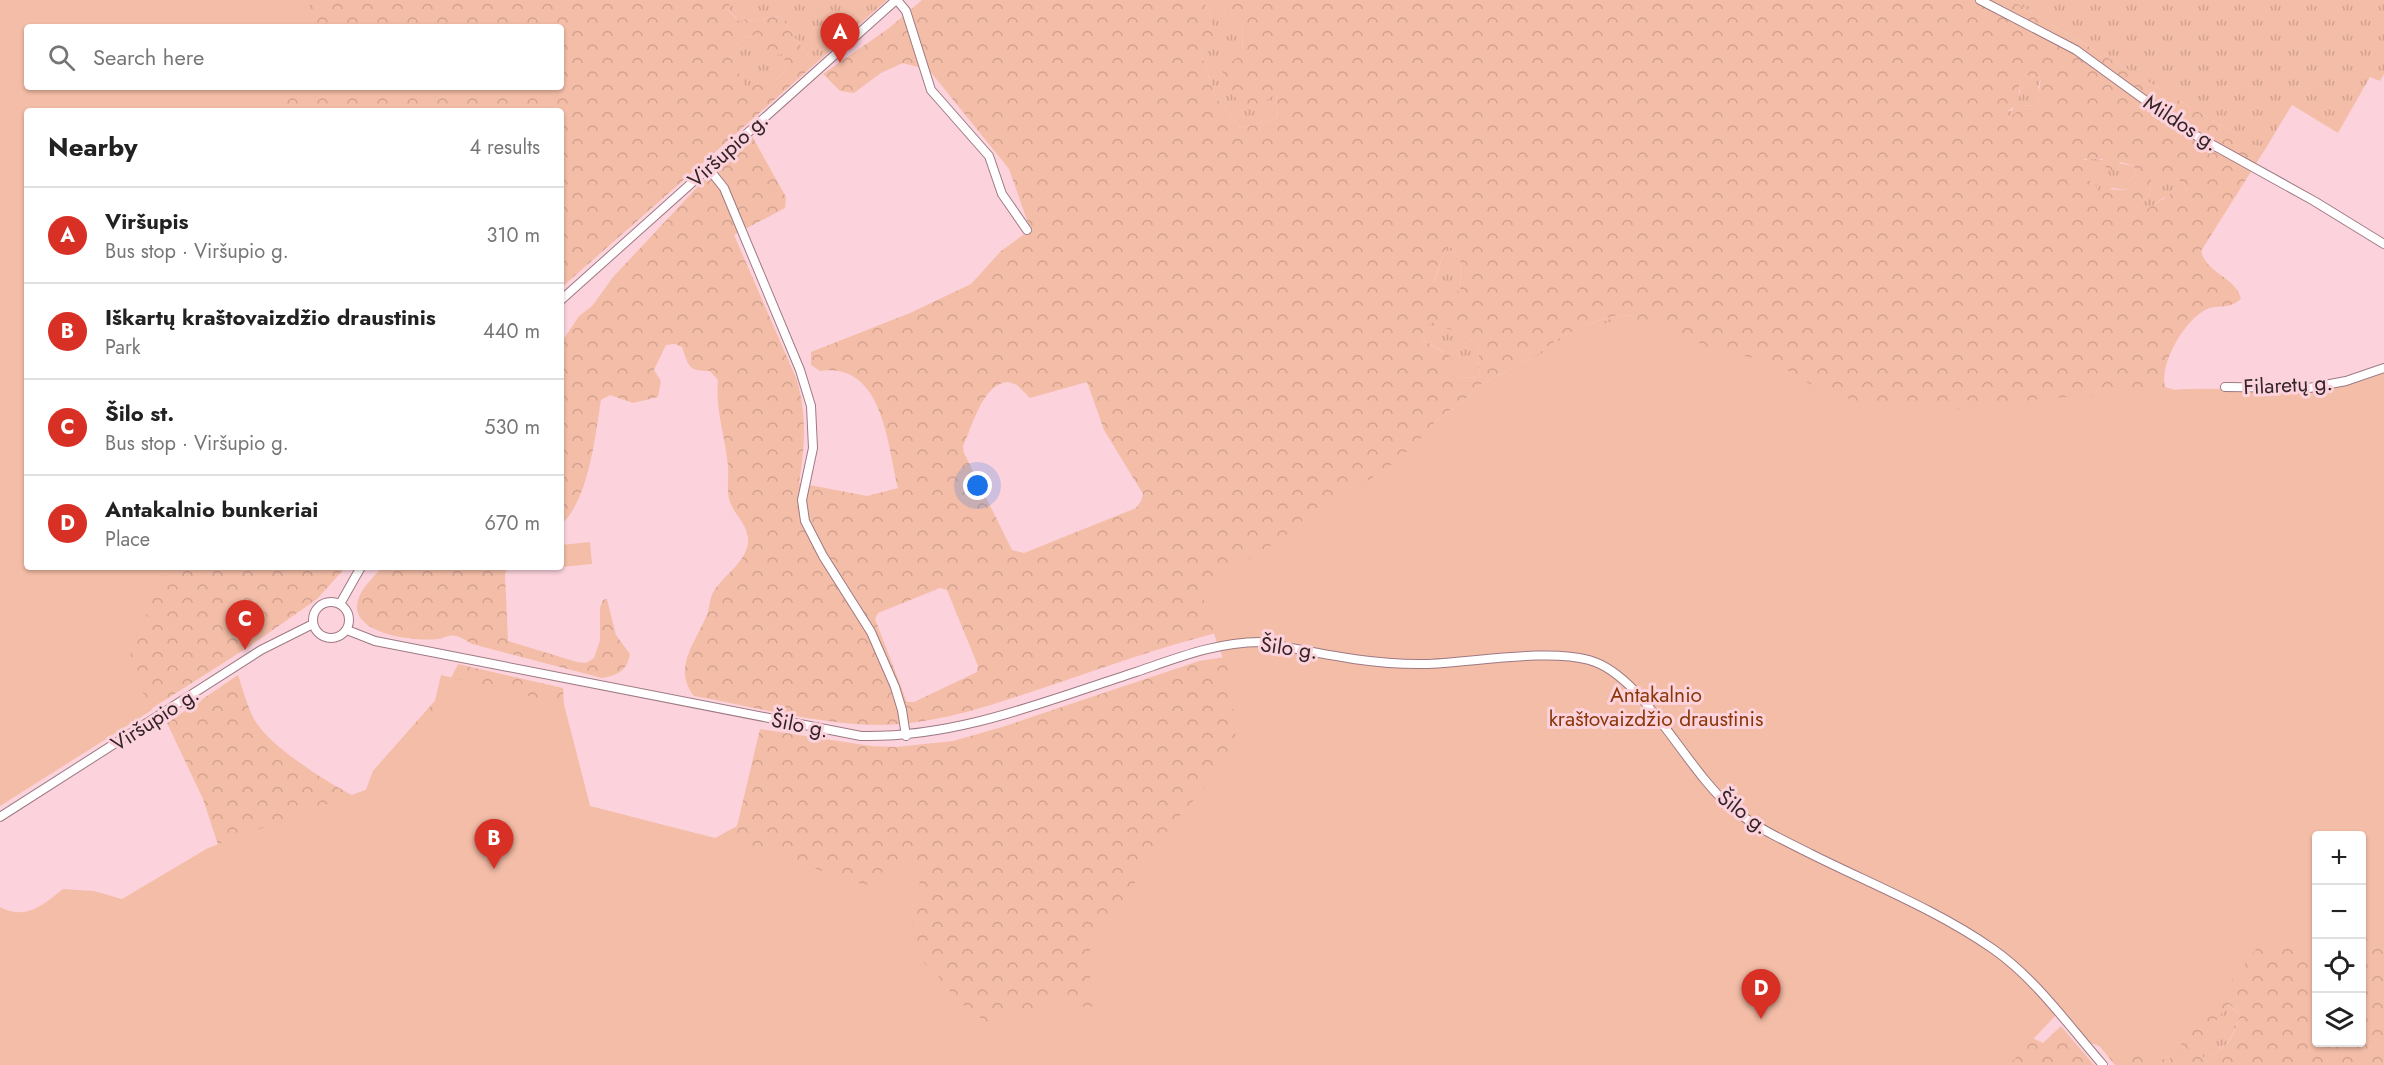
<!DOCTYPE html>
<html lang="en">
<head>
<meta charset="utf-8">
<style>
  :root { --surface:#fff; --page:#f2f2f2; --text:#222; --muted:#767676; --line:#e0e0e0; --accent:#d93025 }
  body { margin:0; font-family:Jost,sans-serif; background:var(--page); color:var(--text) }
  .controls { position:absolute; right:18px; bottom:18px; display:grid; overflow:hidden; border-radius:6px; box-shadow:0 2px 4px #0004 }
  .controls button { width:54px; height:54px; display:grid; place-items:center; padding:0; border:0; border-bottom:2px solid var(--line); background:var(--surface); color:var(--text); font:30px sans-serif }
  .you { position:absolute; left:978px; top:486px; width:21px; height:21px; margin:-15px; border:4px solid #fff; border-radius:50%; background:#1a73e8; box-shadow:0 0 0 9px #1a73e833 }
  .badge { display:grid; place-items:center; width:39px; height:39px; border-radius:50%; background:var(--accent); color:#fff; font-size:20px; font-weight:700 }
  .pin { position:absolute; translate:-50% -50px; filter:drop-shadow(0 2px 3px #0008) }
  .pin::after { content:''; position:absolute; top:32px; width:21px; height:18px; background:inherit; clip-path:polygon(0 0,100% 0,50% 100%) }
  .list { margin:0; padding:0; list-style:none }
  h2 { display:flex; justify-content:space-between; align-items:center; height:78px; margin:0; padding:0 24px; font-size:26px }
  h2 small { font-size:20px; font-weight:400; color:var(--muted) }
  .list li { display:grid; grid-template-columns:39px 1fr auto; gap:18px; align-items:center; box-sizing:border-box; height:96px; padding:0 24px; border-top:2px solid var(--line) }
  .list b { display:block; font-size:22px; white-space:nowrap }
  .list p { margin:0; font-size:20px; white-space:nowrap; color:var(--muted) }
  .list em { font-size:20px; font-style:normal; color:var(--muted) }
  .icon { flex:none; width:33px; height:33px; fill:none; stroke:currentColor; stroke-width:2; stroke-linecap:round; stroke-linejoin:round }
  .map { position:relative; flex:none; width:2384px; height:1065px; overflow:hidden }
  .search { position:absolute; background:var(--surface); box-shadow:0 2px 4px #0004; left:24px; top:24px; width:540px; height:66px; display:flex; align-items:center; gap:15px; box-sizing:border-box; padding:0 21px; border-radius:6px; color:var(--muted); font-size:22px }
  .panel { position:absolute; background:var(--surface); box-shadow:0 2px 4px #0004; left:24px; top:108px; width:540px; height:462px; border-radius:6px }
  .map>svg:first-child { display:block }
</style>
</head>
<body>
<div class="map">
<svg width="2384" height="1065" viewBox="0 0 2384 1065">
  <defs>
    <pattern id="grass-tufts" width="24" height="20" patternUnits="userSpaceOnUse" patternTransform="scale(1.5)"><rect width="24" height="20" fill="#f4bda7"/><path d="M3 7l-1-3M5 7V3M7 7l1-3M15 17l-1-3M17 17v-4M19 17l1-3" fill="none" stroke="#d2a290"/></pattern>
    <pattern id="forest-crowns" width="20" height="18" patternUnits="userSpaceOnUse" patternTransform="scale(1.5)"><rect width="20" height="18" fill="#f4bda7"/><path d="M2 6a3 3 0 1 1 6 0M12 15a3 3 0 1 1 6 0" fill="none" stroke="#d2a290"/></pattern>
  </defs>
  <rect width="100%" height="100%" fill="#fcd3dd"/>
  <path fill="url(#grass-tufts)" d="M731 0H887L814 65 780 16 740 22 728 9Z
    M1201 0H1214L1243 20 1242 54 1276 94 1278 118 1240 128 1215 96 1201 53 1214 37 1209 10Z
    M2011 0H2384V74L2380 81 2370 77 2338 133 2292 105 2264 151Z
    M756 35 783 53 787 69 778 78 746 89 729 53 744 38Z
    M2025 75 2041 78 2038 87 2040 102 2034 106 2025 105 2009 118 2007 112 2012 110 2020 92 2018 81Z
    M2091 158 2134 166 2136 174 2128 182 2126 190 2112 188 2099 199 2083 178 2082 161Z
    M2172 176 2185 185 2186 193 2163 198 2144 212 2137 206 2148 197 2152 177Z
    M1450 246 1461 258 1460 292 1440 291 1433 284 1445 250Z
    M1618 315 1635 316 1637 322 1431 430V426C1445 411 1466 403 1478 386L1532 358 1561 337 1591 323Z
    M1431 321 1466 336 1478 346 1480 377 1463 378 1453 375 1444 352 1422 339Z
    M2228 1004 2240 1015C2234 1036 2226 1051 2204 1058L2195 1046Z"/>
  <path fill="url(#forest-crowns)" fill-rule="evenodd" d="M0 0H731L728 10 740 22 780 16 814 65 561 288V111H27V567H346L317 599 250 646 0 805ZM27 27H561V87H27ZM755 35V46L767 56 783 54 787 69 778 78 746 88 729 53 744 38Z
    M922 0H1201L1209 10 1215 38 1201 53 1215 96 1240 128 1278 118 1276 94 1252 109 1227 91 1222 69 1242 54 1243 21 1214 0H2011L2264 151 2201 251C2207 274 2236 277 2241 299 2228 310 2220 304 2207 309 2185 319 2159 364 2165 387L2235 407 2384 390V1065H2115L2073 1014 1224 631C1163 646 1105 667 1046 687 992 705 936 725 878 725 817 724 754 707 694 696 672 669 695 643 706 617 710 609 709 598 714 591 724 575 745 563 748 543 750 527 735 516 730 502 726 491 729 477 728 466 725 436 715 409 718 380L710 371C688 371 689 367 682 347L675 344 666 345 654 370 661 381 658 397 633 403 610 395 601 400C595 437 589 499 561 525V343L579 316 592 306 614 276 702 182 752 136 786 197 785 208 734 235 797 380C807 416 805 447 799 483L867 496 898 488C887 443 883 362 820 371L811 365V352L910 313 971 284 1001 251 1023 235 1028 223 1009 169 929 70 903 63 881 73 854 93 840 91 823 74 889 28ZM2025 75 2041 78 2038 94 2040 102 2034 106 2025 105 2009 118 2007 112 2019 102V81ZM2084 159H2102L2107 169 2113 171 2120 162 2134 166 2136 174 2128 182 2126 190 2105 189 2099 198 2095 183 2083 178 2086 166ZM2172 176 2185 185 2186 193 2174 192 2144 211 2137 206 2148 197 2152 177 2163 179ZM1450 246 1461 258 1460 292 1448 288 1440 291 1433 283 1445 250ZM1618 315 1634 316 1637 321 1431 430V426C1445 411 1466 403 1478 386L1532 358 1561 337 1591 323ZM1431 322 1466 336 1478 346 1480 377 1463 378 1453 375 1454 366 1450 356 1422 339ZM1008 382 1017 385 1030 398 1087 382 1104 430 1143 494 1141 501 1136 508 1024 553 1012 550 964 453 963 446C973 425 983 383 1008 382ZM940 588 947 590 978 666 977 672 914 702H907L875 619 878 613ZM2316 836H2362V1042H2316ZM2229 1004 2240 1015C2235 1036 2226 1051 2204 1058L2196 1046Z
    M382 567H508L505 574 508 641 577 662 586 663 594 658 600 640V608L603 600 607 599 616 635 630 654C627 671 618 675 602 678L472 644C467 641 461 637 456 636 448 634 445 638 438 639 416 642 347 634 358 600 362 587 374 577 382 567Z
    M1225 657 2043 1043 2061 1026 2094 1065H444L246 930 203 799 167 723 238 675C243 689 247 706 254 719 269 746 325 781 352 795L366 790 373 771 446 688 458 664 563 688 564 705 590 806 607 832 715 838 737 826 760 729 871 746 896 747 953 741 1002 727 1199 661Z"/>
  <path fill="#f4bda7" d="M0 0H310L309 27H27V87H288L275 111H27V567H166L125 667 139 685 152 710 0 806Z
    M1625 318 1663 325 1715 351 1772 361 1808 383 1850 399 1868 404 1908 408H1950L1975 412 1999 405 2039 399 2186 389 2310 388 2384 368V938L2362 940V836H2316V943L2262 942 2169 1060 2113 1052 2089 1042 2058 1013 2009 1065H0V907C26 921 43 905 63 889L94 891 122 899 208 848 366 790 373 771 412 728 432 713 441 675 564 705 590 806 715 838 752 845 849 881 868 885 889 866 922 859 917 909 911 932 918 958 934 971 958 1001 986 1022C1001 1018 1017 1015 1032 1011 1059 1003 1061 994 1090 1010L1094 1001 1087 958 1099 928 1111 917 1129 892 1170 827 1237 751 1230 674 1218 646 1200 588 1282 539 1320 505 1361 485 1397 461 1438 422 1503 374 1590 327Z
    M590 542 592 564 561 567V545Z"/>
  <g fill="none" stroke-linecap="round" stroke-linejoin="round">
    <g stroke="#9e7983" stroke-width="10">
      <path id="street" d="M897 0 906 11 931 90 989 156 1002 194 1027 230
        M1980 0 2076 50 2186 130 2314 201 2384 244
        M708 168 724 188 800 370 811 406 813 448 802 500 805 521 823 556 871 632 895 687 902 710 906 736
        M561 300 896 0
        M2225 387 2309 388 2346 381 2384 368
        M313 620a18 18 0 1 1 36 0a18 18 0 1 1-36 0Z
        M340 604 361 567
        M347 630 375 641 861 736C957 738 1046 701 1136 672 1177 658 1217 642 1260 642 1314 652 1369 665 1424 664 1469 663 1547 648 1589 660 1644 675 1686 771 1733 809 1755 827 1785 841 1811 854 1871 884 1937 910 1993 949 2036 979 2068 1025 2103 1065
        M0 817 261 650 313 624"/>
    </g>
    <use href="#street" stroke="#fff" stroke-width="8"/>
  </g>
  <g text-anchor="middle" stroke-width="6" stroke-linejoin="round" paint-order="stroke">
    <g font-size="21" fill="#332328" stroke="#fcd3dd">
      <text transform="translate(2181 123) rotate(33)" y="7">Mildos g.</text>
      <text transform="translate(728 150) rotate(-42)" y="7">Viršupio g.</text>
      <text transform="translate(2288 385) rotate(-3)" y="7">Filaretų g.</text>
      <text transform="translate(1289 648) rotate(8)" y="7">Šilo g.</text>
      <text transform="translate(155 719) rotate(-33)" y="7">Viršupio g.</text>
      <text transform="translate(800 725) rotate(11)" y="7">Šilo g.</text>
      <text transform="translate(1743 812) rotate(37)" y="7">Šilo g.</text>
    </g>
    <g font-size="21" fill="#8b3607" stroke="#fcd3dd">
      <text x="1656" y="702">Antakalnio<tspan x="1656" dy="24">kraštovaizdžio draustinis</tspan></text>
    </g>
  </g>
</svg>
<div class="controls">
<button>+</button>
<button>−</button>
<button><svg class="icon" aria-label="locate" viewBox="0 0 24 24"><circle cx="12" cy="12" r="6"/><path d="M12 2v4M12 18v4M2 12h4M18 12h4"/></svg></button>
<button><svg class="icon" aria-label="layers" viewBox="0 0 24 24"><path d="M12 4l9 5-9 5-9-5zM3 14l9 5 9-5"/></svg></button>
</div>
<div class="you"></div>
<div class="pin badge" style="left:840px;top:63px">A</div>
<div class="pin badge" style="left:494px;top:869px">B</div>
<div class="pin badge" style="left:245px;top:650px">C</div>
<div class="pin badge" style="left:1761px;top:1019px">D</div>
<div class="search"><svg class="icon" aria-label="search" viewBox="0 0 24 24"><circle cx="10" cy="10" r="6"/><path d="M15 15l6 6"/></svg>Search here</div>
<section class="panel">
<h2>Nearby<small>4 results</small></h2>
<ul class="list">
<li><span class="badge">A</span><div><b>Viršupis</b><p>Bus stop · Viršupio g.</p></div><em>310 m</em></li>
<li><span class="badge">B</span><div><b>Iškartų kraštovaizdžio draustinis</b><p>Park</p></div><em>440 m</em></li>
<li><span class="badge">C</span><div><b>Šilo st.</b><p>Bus stop · Viršupio g.</p></div><em>530 m</em></li>
<li><span class="badge">D</span><div><b>Antakalnio bunkeriai</b><p>Place</p></div><em>670 m</em></li>
</ul>
</section>
</div>
</body>
</html>
